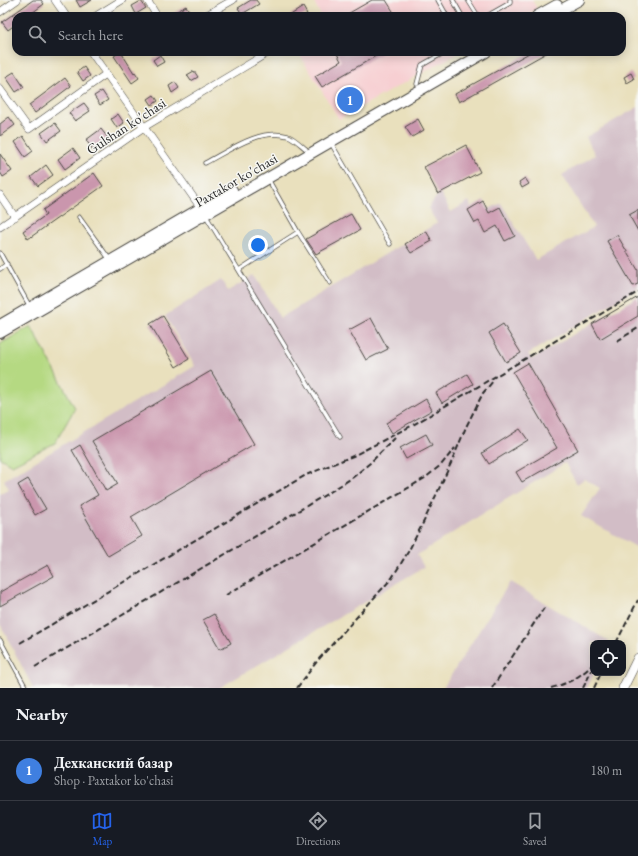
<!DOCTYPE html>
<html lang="en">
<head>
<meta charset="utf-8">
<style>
  :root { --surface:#171b24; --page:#20242c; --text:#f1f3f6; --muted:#9ea1a6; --line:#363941; --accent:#2563eb }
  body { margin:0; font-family:"EB Garamond",serif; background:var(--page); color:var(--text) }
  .controls { position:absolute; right:12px; bottom:12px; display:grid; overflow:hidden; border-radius:8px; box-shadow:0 2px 10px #0003 }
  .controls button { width:36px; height:36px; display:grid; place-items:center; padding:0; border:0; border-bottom:1px solid var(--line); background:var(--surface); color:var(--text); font:20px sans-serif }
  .you { position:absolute; left:258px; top:245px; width:14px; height:14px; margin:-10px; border:3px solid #fff; border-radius:50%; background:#1a73e8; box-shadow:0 0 0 6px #1a73e833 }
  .badge { display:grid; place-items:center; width:26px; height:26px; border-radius:50%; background:var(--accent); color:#fff; font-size:13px; font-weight:700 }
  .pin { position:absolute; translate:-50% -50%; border:2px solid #fff; box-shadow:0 1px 4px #0006 }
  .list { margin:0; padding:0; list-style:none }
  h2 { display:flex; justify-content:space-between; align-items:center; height:52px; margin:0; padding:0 16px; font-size:17px }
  h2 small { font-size:13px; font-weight:400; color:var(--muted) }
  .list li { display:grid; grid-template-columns:26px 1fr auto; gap:12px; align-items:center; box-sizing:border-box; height:60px; padding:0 16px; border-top:1px solid var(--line) }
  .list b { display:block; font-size:15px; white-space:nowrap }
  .list p { margin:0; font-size:13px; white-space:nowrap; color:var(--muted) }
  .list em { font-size:13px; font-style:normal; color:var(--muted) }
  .icon { flex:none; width:22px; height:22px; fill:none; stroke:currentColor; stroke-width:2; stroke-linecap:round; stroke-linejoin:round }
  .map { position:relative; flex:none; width:638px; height:688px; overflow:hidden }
  .search { position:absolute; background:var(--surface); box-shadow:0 2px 10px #0003; left:12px; right:12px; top:12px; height:44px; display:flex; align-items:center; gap:10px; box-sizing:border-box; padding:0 14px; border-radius:12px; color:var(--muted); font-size:15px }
  .sheet { height:112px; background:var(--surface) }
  nav { display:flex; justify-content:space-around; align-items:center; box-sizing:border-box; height:56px; border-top:1px solid var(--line); background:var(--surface); font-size:11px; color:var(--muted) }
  nav a { display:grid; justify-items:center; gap:2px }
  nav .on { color:var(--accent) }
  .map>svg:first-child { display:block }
</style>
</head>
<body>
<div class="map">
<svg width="638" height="688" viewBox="0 0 638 688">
  <rect width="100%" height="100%" fill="#f6f6f2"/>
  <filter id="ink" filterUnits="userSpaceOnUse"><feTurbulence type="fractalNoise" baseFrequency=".025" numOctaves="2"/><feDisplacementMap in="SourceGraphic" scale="8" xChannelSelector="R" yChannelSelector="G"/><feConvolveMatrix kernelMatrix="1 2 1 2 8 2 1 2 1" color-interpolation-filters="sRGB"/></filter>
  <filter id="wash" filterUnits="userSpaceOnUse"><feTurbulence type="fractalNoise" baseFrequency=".012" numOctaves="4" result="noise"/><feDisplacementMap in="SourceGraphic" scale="16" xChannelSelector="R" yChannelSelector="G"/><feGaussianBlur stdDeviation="0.9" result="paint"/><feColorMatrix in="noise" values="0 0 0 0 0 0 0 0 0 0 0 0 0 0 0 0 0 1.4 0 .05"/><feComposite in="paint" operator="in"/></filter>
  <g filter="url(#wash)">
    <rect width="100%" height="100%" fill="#e9e0bd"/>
    <path fill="#f7cfd2" d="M313 0H532L537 9 525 16H321Z
      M298 52H460L339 119Z"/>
    <path fill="#d2bdc6" d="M638 107V288L528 354 532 359 638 296V548L581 516 600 488 584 479 577 484 565 463 417 555 424 567 219 688H33L0 624V494L9 489 4 480 195 366 165 316 221 280 228 291 255 275 280 318 437 223 428 208 440 192 451 212 469 201 471 207 484 200 489 209 501 203 536 260 594 227 562 175 595 155 586 137Z
      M510 582 610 642 593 643V673H594L587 688H443Z"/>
    <path fill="#b5d982" stroke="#708256" d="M31 326 75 408 55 443 12 465 0 458V344Z"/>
    <g id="blocks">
      <path fill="#ca96ad" d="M33 0H41L44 4 28 16H16V24L8 30 2 22Z
        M76 0H92L80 7Z
        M251 0H256L259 4 242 14 238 8Z
        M372 0H386L396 16H344Z
        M141 1 146 8 136 14 132 6Z
        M186 6 190 12 183 16H169Z
        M303 7 307 14 303 16H289Z
        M121 52 134 73 135 72 139 78 132 83 114 56Z
        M336 52H383L322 87 315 76 341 61Z
        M531 52H548L459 102 455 94Z
        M160 55 164 62 157 66 153 60Z
        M84 67 90 76 83 81 77 72Z
        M194 71 198 77 191 81 187 75Z
        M14 72 24 87 16 92 6 77Z
        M631 73 634 79 627 83 624 77Z
        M65 78 71 86 35 113 29 105Z
        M175 82 179 88 172 93 169 86Z
        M102 91 108 100 100 105 94 96Z
        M154 95 158 101 152 105 148 99Z
        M84 103 90 111 75 121 69 113Z
        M118 114 124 123 117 128 111 119Z
        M9 117 15 125 0 136V124Z
        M418 119 424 130 412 137 405 127Z
        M55 123 61 131 47 141 41 133Z
        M101 129 108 138 93 150 86 140Z
        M23 136 33 151 25 157 15 142Z
        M466 145 480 172 438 194 424 167Z
        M73 148 80 158 65 169 58 159Z
        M0 154 12 171 3 177 0 172Z
        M46 165 53 175 38 186 31 177Z
        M94 173 103 186 28 239 23 231 46 215 43 210Z
        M525 178 529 184 522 188 519 182Z
        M483 201 489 213 500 207 515 236 505 241 497 226 485 233 479 221 475 223 468 210Z
        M638 210V231L629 215Z
        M351 214 360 230 316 254 306 239Z
        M426 231 432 241 411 253 405 244Z
        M617 235 638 270V284L633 286 607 241Z
        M638 297V316L600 339 592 324Z
        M163 316 189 359 176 367 150 324Z
        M371 318 388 349 366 360 349 330Z
        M503 324 521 353 506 362 489 333Z
        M528 363 578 450 522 482 516 472 557 448 513 372Z
        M211 371 254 444 131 517 142 536 108 556 79 506 98 495 72 450 80 445 106 491 118 484 92 441Z
        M467 374 473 384 442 403 436 393Z
        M426 399 432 410 392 433 386 423Z
        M520 429 528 440 489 464 482 453Z
        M426 434 432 445 406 459 400 448Z
        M28 479 46 509 35 515 18 485Z
        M48 565 54 576 0 606V592Z
        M214 614 231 643 220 649 203 620Z"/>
    </g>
  </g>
  <g filter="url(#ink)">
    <use href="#blocks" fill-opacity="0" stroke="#484641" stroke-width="1"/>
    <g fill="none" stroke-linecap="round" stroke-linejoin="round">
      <g stroke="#484641" stroke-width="5">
        <path id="service" d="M438 0 447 16
          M453 0 462 16
          M468 0 478 16
          M487 16 510 3V0
          M417 84 422 65 445 52
          M331 143 390 244
          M205 163C230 150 259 128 288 136 294 138 301 145 306 149
          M268 179 298 232 330 283
          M206 216 340 437
          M79 217 110 260
          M0 253 30 307
          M0 269 7 264
          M239 270 298 232
          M0 640 26 688"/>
      </g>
      <g stroke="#484641" stroke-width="8">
        <path id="minor" d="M55 0 66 16
          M147 0 157 16
          M0 12 17 0
          M96 16 122 0
          M205 16 233 0
          M91 52 203 211
          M0 89 29 129 106 74
          M0 195 15 217
          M0 227 144 127 269 52"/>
      </g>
      <g stroke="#484641" stroke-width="10">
        <path id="tertiary" d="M623 688 638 658"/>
      </g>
      <g stroke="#484641" stroke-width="12">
        <path id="secondary" d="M537 16 557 5
          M550 16 579 0
          M0 325 232 190
          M0 333 486 52"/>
      </g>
      <use href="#service" stroke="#fff" stroke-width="3.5"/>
      <use href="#minor" stroke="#fff" stroke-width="7"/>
      <use href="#tertiary" stroke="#fff" stroke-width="9"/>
      <use href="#secondary" stroke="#fff" stroke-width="10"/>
      <path stroke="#2b2b2b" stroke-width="2" stroke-dasharray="6 3" stroke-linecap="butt" d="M617 341 638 328
        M226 595 425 478 441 465 455 448
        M20 643 306 475 353 456 413 425 638 292
        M616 643 638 600
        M35 667 330 492 352 478 370 463 395 438
        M297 688 318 660 392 578 408 552 424 521 452 461 466 427 483 393 494 380
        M492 688 544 608
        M551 688C567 684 582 676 593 664
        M583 688 593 668
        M594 688 601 673"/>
    </g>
  </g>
  <g text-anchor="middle" stroke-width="3" stroke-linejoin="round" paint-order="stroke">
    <g font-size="14" fill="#2b2b2b" stroke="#f6f6f2">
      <text transform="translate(126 126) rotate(-33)" y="5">Gulshan ko'chasi</text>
      <text transform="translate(236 180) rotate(-30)" y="5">Paxtakor ko'chasi</text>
    </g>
  </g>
</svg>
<div class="controls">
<button><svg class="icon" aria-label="locate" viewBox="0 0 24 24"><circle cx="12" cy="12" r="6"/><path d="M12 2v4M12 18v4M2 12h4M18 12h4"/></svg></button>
</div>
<div class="you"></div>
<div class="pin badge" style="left:350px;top:100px;background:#3f7fe0">1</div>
<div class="search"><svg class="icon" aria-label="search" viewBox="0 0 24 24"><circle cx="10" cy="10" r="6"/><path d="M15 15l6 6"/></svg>Search here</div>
</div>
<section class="sheet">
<h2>Nearby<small></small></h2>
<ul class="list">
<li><span class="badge" style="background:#3f7fe0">1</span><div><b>Дехканский базар</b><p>Shop · Paxtakor ko'chasi</p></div><em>180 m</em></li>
</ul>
</section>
<nav>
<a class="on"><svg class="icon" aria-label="map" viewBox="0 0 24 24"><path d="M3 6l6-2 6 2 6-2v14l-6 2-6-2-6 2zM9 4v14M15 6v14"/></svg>Map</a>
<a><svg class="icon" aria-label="directions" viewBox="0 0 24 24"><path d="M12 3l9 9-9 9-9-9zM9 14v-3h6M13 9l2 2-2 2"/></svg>Directions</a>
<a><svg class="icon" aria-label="saved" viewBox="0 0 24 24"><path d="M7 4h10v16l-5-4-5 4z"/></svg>Saved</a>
</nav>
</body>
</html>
